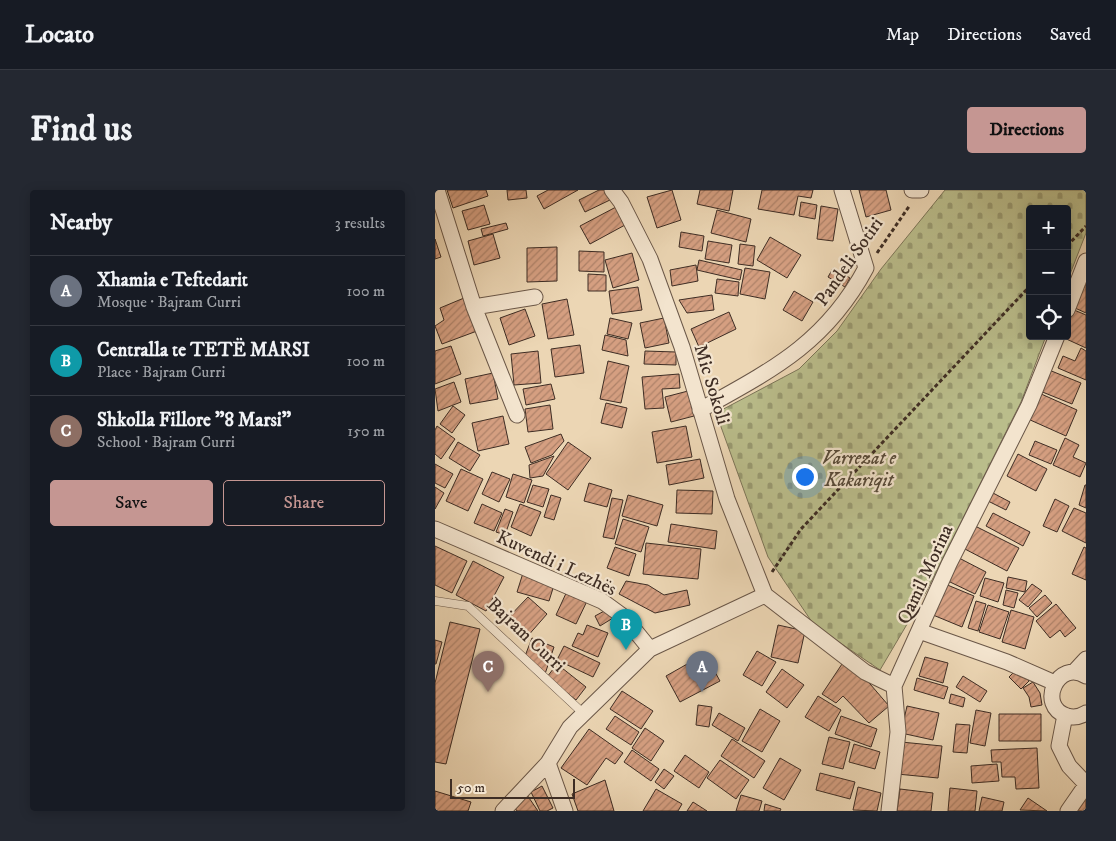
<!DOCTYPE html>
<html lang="en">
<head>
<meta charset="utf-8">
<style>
  :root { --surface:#171b24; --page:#242831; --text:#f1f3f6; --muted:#9ea1a6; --line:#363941; --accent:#c59692 }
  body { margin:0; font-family:"IM FELL DW Pica",serif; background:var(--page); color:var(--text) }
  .controls { position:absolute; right:15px; top:15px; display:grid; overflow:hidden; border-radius:5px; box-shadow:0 2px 12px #0003 }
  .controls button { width:45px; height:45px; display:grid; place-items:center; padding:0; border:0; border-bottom:1px solid var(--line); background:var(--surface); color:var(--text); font:25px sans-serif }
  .scale { position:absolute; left:15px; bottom:12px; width:125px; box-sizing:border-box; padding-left:5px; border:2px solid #3e2d24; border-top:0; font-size:14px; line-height:18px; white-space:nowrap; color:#3e2d24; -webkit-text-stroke:4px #f3e4ce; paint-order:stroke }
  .you { position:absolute; left:369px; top:286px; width:18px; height:18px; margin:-12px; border:4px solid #fff; border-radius:50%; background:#1a73e8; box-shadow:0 0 0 8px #1a73e833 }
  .badge { display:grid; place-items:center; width:32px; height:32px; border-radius:50%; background:var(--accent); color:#fff; font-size:16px; font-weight:700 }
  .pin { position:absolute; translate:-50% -41px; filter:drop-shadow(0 1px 2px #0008) }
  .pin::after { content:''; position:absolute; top:26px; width:18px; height:15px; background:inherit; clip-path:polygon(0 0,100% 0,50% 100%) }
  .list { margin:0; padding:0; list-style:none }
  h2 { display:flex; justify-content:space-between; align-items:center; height:65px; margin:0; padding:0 20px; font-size:21px }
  h2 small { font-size:16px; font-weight:400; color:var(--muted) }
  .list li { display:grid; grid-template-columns:32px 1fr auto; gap:15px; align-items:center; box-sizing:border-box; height:70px; padding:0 20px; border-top:1px solid var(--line) }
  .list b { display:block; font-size:19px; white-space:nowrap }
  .list p { margin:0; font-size:16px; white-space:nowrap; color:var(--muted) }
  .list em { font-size:16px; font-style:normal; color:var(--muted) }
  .actions { display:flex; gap:10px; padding:15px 20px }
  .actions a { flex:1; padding:11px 0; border:1px solid var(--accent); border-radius:5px; text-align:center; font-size:18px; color:var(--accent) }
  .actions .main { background:var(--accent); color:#111 }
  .icon { flex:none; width:28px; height:28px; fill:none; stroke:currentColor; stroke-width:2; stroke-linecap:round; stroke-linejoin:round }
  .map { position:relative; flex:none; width:651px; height:621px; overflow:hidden; border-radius:5px }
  header { display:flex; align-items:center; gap:30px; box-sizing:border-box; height:70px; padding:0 25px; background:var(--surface); border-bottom:1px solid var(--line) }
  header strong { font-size:24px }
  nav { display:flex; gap:28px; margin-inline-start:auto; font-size:18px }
  .intro { display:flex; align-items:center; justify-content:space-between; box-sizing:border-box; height:120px; padding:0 30px }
  h1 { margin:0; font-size:35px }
  .button { padding:12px 22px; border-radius:5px; background:var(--accent); color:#111; font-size:18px; font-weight:700 }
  main { display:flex; gap:30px; padding:0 30px }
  aside { flex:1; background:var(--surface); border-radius:5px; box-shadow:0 2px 12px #0003 }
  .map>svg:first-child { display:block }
</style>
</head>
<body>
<header>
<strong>Locato</strong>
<nav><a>Map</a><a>Directions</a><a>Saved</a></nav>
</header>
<div class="intro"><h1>Find us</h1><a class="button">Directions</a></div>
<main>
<aside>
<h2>Nearby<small>3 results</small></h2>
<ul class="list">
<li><span class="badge" style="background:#6b7280">A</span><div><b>Xhamia e Teftedarit</b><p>Mosque · Bajram Curri</p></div><em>100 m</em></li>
<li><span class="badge" style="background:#0f9aa8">B</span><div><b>Centralla te TETË MARSI</b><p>Place · Bajram Curri</p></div><em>100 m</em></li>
<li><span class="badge" style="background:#8d6e63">C</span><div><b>Shkolla Fillore &quot;8 Marsi&quot;</b><p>School · Bajram Curri</p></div><em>150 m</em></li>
</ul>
<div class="actions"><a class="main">Save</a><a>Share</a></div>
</aside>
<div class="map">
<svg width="651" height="621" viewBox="0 0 651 621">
  <defs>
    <pattern id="cemetery-stones" width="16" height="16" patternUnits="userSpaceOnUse" patternTransform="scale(1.25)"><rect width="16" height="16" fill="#babd8b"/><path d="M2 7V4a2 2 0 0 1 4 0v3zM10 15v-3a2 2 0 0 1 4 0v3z" fill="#999a71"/></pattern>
    <pattern id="building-hatch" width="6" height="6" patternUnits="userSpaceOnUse" patternTransform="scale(1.25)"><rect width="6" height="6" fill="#d59f81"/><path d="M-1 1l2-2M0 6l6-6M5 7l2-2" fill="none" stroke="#ae8269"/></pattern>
  </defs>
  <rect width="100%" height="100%" fill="#ecd6b4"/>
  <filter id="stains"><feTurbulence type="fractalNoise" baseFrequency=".004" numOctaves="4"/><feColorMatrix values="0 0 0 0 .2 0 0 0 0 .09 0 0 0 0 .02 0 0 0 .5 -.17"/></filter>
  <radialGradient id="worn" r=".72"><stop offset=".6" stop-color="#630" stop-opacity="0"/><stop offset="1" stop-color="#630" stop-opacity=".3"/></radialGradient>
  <path fill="url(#cemetery-stones)" stroke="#7c7558" d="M510 0H651V43L632 92V19H595V146H611L586 212 491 402 445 480 379 435 333 367 281 223 364 179 402 141 446 79Z"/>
  <path fill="url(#building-hatch)" stroke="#3e2d24" d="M12 0H51L53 6 18 18Z
    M72 0H91L92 8 73 10Z
    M113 0H143L109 19 102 6Z
    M164 0H172L177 9 150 22 144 10Z
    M237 0 246 30 222 38 212 7Z
    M265 0H298L294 21 262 14Z
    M327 0H378L376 8 363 6 359 25 323 19Z
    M424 0H451L456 20 431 27Z
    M366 12 382 15 380 29 364 26Z
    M49 15 55 34 33 40 27 21Z
    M386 16 403 19 398 51 382 49Z
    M181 17 190 35 155 54 145 36Z
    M282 20 316 29 311 52 276 43Z
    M71 33 73 39 48 46 46 39Z
    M246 42 269 46 267 61 244 57Z
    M58 44 65 68 39 75 33 51Z
    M335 47 366 65 352 88 322 70Z
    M0 49 6 67 0 69Z
    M273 51 297 55 294 73 270 69Z
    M305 54 320 56 318 76 303 74Z
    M122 57V91L92 92V58Z
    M144 61 169 62V82L144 81Z
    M197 63 204 90 178 98 170 70Z
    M264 70 307 80 305 90 262 80Z
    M261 75 263 91 237 96 235 80Z
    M310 78 335 82 330 109 305 104Z
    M398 78 415 88 410 97 393 87Z
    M153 84 171 85V101H153Z
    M282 89 304 92 303 106 280 103Z
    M650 95H651V123L640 118Z
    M203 97 207 120 177 124 174 101Z
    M359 101 378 112 367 131 348 120Z
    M277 105 279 120 252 123 244 110Z
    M29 108 42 141 7 154 0 136 9 130 5 118Z
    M132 109 139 145 113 149 107 114Z
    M90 119 100 146 74 155 65 128Z
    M639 120 651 125V158L627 147 632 146V136Z
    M294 122 301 139 264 157 256 139Z
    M175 128 197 133 193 149 172 144Z
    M229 128 234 153 210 158 205 133Z
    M170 145 191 150 193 166 167 160Z
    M145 155 149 183 120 187 116 159Z
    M16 156 26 184 0 194V161Z
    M646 158 651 161V190L623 178 628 166 640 171Z
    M103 161 106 193 79 195 76 164Z
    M210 161 241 162V175L209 174Z
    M173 171 194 176 186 213 165 209Z
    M614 180 646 193 637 214 605 201Z
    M58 183 63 209 35 214 30 189Z
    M244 184 245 198 227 199 229 218 210 219 207 187Z
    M19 192 26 212 3 221 0 199Z
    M116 194 120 209 91 215 88 199Z
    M253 201 259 226 236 232 230 207Z
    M604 203 642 220 631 246 593 229Z
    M171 213 192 218 187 238 166 233Z
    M115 215 118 239 93 242 90 219Z
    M18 216 30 225 17 243 5 234Z
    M68 226 74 254 43 261 37 233Z
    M2 236 20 249 6 269 0 264V240Z
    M251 236 257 267 222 273 217 242Z
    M126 244 129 251 117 265 96 273 90 257Z
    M630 248 644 255 638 267 651 273 645 287 618 275Z
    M600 251 622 260 616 274 594 265Z
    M23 252 45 265 35 281 14 268Z
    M133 252 156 268 133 300 111 284Z
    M583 264 612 279 601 301 572 286Z
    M119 266 108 286 95 288 94 275Z
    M265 269 269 288 234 295 231 275Z
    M0 274 18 284 10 298 0 293Z
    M26 279 48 289 33 321 11 311Z
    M57 282 75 289 64 312 47 304Z
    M78 284 97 290 89 313 71 307Z
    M154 293 177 300 172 317 149 311Z
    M98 295 114 299 108 317 92 312Z
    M650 295H651V318L644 315Z
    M0 297 9 303 0 319Z
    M242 300 278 301 277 324 241 323Z
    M558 303 575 312 571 320 553 311Z
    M116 305 126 308 119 330 109 327Z
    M193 305 228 315 222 336 187 326Z
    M177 308 188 310 179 349 168 347Z
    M620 309 634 316 622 342 608 336Z
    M47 314 67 323 59 341 39 333Z
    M85 314 106 322 96 346 76 337Z
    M639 318 651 323V353L627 341Z
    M70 319 78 322 70 345 61 342Z
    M558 323 595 342 588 356 551 336Z
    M188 329 214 337 206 362 180 354Z
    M236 334 282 341 280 359 233 352Z
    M540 336 584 358 572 381 528 358Z
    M211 353 266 359 263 389 208 384Z
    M0 356 32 371 17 403 0 395Z
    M180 357 201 364 194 386 172 378Z
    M649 357 651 358V390L637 384Z
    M524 368 551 382 540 404 513 391Z
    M38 371 69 387 51 421 21 405Z
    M88 383 120 392 114 411 82 402Z
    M573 387 592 391 590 402 571 398Z
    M550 388 569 393 563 412 545 406Z
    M191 391 213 395 229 405 252 400 255 415 220 423 184 404Z
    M510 394 539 406 527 437 498 425Z
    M597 394 607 401 593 417 584 410Z
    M133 399 153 409 141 434 121 425Z
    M571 400 583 403 579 418 568 415Z
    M610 405 617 413 602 427 594 418Z
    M93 407 112 424 91 448 71 430Z
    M541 411 551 414 543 441 533 438Z
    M621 414 641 438 630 447 625 440 615 448 601 431Z
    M553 415 574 422 565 449 544 442Z
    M173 419 178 428 165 436 160 426Z
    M576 420 599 427 590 459 567 452Z
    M15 432 45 439 11 574 0 572V493Z
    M152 435 173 443 163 467 137 456 143 443 148 445Z
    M343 435 370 441 363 473 336 467Z
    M97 448 119 457 110 484 90 466Z
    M0 450 7 452 1 474H0Z
    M129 456 165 473 158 487 122 470Z
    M322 461 341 472 327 496 308 485Z
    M270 464 285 491 245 512 231 486Z
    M490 467 513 473 508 493 484 486Z
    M409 471 423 480 454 516 434 533 408 506 401 513 387 504Z
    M122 474 151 497 141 510 112 487Z
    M347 479 369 495 352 518 331 502Z
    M582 479 594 491 586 499 574 487Z
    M528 486 552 501 545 512 521 497Z
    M482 488 513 497 509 509 479 500Z
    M598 492 605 503 607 515 596 517 594 507 588 498Z
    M187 501 218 521 206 539 175 519Z
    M516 504 530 508 528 517 514 513Z
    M383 506 406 520 394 541 370 527Z
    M263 515 277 517 274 537 261 535Z
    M472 516 504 523 498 550 466 543Z
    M325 519 345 531 327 562 307 551Z
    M541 520 556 523 550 556 535 553Z
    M284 523 310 538 303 551 277 535Z
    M564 524H606V551H564Z
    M180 526 204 542 196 555 171 539Z
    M406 526 442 539 436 557 400 544Z
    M521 534 535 535 532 563 518 562Z
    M210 538 229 551 216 571 197 558Z
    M154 539 188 563 180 574 171 568 152 595 126 578Z
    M394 547 415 552 408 579 387 574Z
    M297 549 330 571 319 588 286 566Z
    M466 552 507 556 503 588 462 584Z
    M419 554 445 562 440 579 414 572Z
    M602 558 604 598 581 599 580 587H567L566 572H557L556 560Z
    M197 560 224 579 216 591 189 572Z
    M250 565 274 582 264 598 239 581Z
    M345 568 366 580 349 610 328 598Z
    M285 570 314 590 301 609 272 588Z
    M562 574 564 591 537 593 536 576Z
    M229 579 239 586 229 599 220 592Z
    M385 583 420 592 415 609 381 600Z
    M170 590 179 621H143L137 604Z
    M107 596 118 618 112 621H105L96 602Z
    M423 597 446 603 442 621 418 620Z
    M515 598 542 601 540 621H513Z
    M221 599 247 614 243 621H208Z
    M465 599 498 603 496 621H462Z
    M0 601 36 612 33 621H0Z
    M92 605 103 621H82L78 615Z
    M306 605 327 611 324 621H301Z
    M651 605V621H638Z
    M547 607 569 612 567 621H544Z
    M593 608 612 621 585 620Z
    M258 612 272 621H252Z
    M330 614 346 619 345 621H329Z"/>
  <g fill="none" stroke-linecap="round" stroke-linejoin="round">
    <g stroke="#6a5748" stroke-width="9">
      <path id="lane" d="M0 411 33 416 149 524"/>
    </g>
    <g stroke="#6a5748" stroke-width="17">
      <path id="street" d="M2 0 39 117 82 225
        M177 0 186 12 215 69 247 157 292 309 330 405 430 482 459 496
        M477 0H486
        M39 117 100 107
        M632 120 651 71
        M265 220C337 180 391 153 431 78L407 0
        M0 339 167 411 189 427 215 459
        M484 441 572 472 620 493
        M639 482 651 469
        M651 486C623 468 601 516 632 526 639 528 645 527 651 523
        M630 525 624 556 634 576 651 594
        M113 573 130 621
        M68 621 113 573 135 537 215 459 330 405
        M454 621 463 542 459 496 514 374 594 215 622 146
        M633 621 651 595"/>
    </g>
    <path stroke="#3e2d24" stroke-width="3" stroke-dasharray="4 2.5" stroke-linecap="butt" d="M632 56 651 36
      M442 63 475 15
      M337 382 366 339 595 96"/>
    <use href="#lane" stroke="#f3e4ce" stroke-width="8"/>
    <use href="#street" stroke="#f3e4ce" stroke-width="15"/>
  </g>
  <g text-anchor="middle" stroke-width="4.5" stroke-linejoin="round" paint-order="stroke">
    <g font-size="19" fill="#3e2d24" stroke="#f3e4ce">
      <text transform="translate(413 71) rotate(-55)" y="7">Pandeli Sotiri</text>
      <text transform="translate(278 194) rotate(73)" y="7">Mic Sokoli</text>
      <text transform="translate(122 372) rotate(25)" y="7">Kuvendi i Lezhës</text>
      <text transform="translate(489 384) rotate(-65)" y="7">Qamil Morina</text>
      <text transform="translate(92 444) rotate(43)" y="7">Bajram Curri</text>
    </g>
    <g font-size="19" font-style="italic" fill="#574a39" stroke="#f3e4ce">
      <text x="424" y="274">Varrezat e<tspan x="424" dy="22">Kakariqit</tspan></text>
    </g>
  </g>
  <rect width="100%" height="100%" filter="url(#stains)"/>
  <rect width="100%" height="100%" fill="url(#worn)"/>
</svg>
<div class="controls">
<button>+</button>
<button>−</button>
<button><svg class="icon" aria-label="locate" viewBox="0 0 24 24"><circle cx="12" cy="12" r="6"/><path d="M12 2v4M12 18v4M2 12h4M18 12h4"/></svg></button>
</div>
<div class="scale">50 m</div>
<div class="you"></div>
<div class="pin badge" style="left:267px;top:502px;background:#6b7280">A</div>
<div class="pin badge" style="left:191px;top:460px;background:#0f9aa8">B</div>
<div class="pin badge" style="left:53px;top:502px;background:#8d6e63">C</div>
</div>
</main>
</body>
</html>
